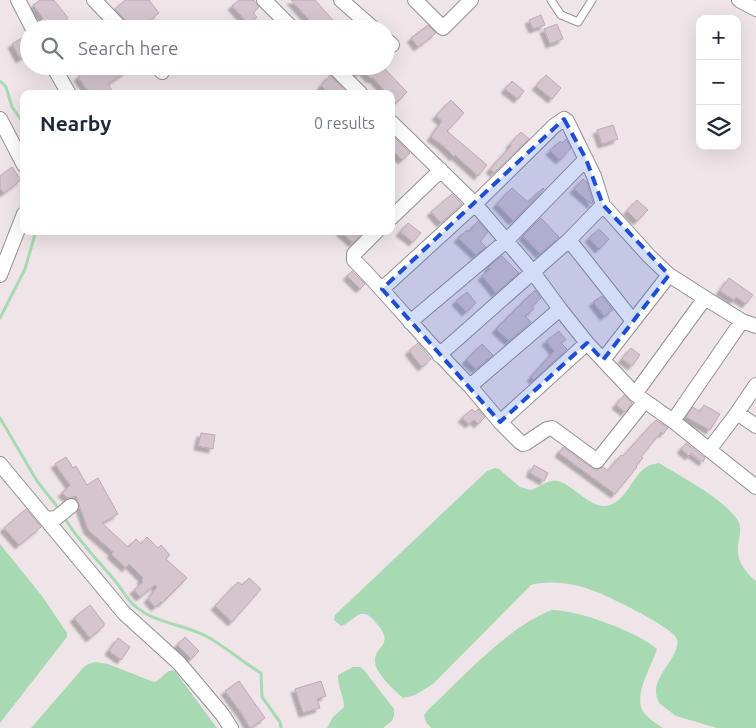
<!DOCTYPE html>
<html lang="en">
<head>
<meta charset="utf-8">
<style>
  :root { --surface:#fff; --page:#f2f2f3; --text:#1f2937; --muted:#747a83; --line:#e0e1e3 }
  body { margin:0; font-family:Ubuntu,sans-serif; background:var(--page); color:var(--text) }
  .controls { position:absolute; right:15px; top:15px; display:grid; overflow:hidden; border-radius:10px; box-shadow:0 5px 20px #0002 }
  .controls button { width:45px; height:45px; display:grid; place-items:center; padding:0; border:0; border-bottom:1px solid var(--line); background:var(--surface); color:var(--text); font:25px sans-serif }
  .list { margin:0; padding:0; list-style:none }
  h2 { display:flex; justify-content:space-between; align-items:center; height:65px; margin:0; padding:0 20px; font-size:21px }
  h2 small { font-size:16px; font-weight:400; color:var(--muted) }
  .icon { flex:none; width:28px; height:28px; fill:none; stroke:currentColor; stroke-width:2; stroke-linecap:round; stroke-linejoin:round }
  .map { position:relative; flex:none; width:756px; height:728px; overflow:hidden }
  .search { position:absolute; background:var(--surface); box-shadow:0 5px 20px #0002; left:20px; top:20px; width:375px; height:55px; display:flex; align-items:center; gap:12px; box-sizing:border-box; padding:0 18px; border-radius:28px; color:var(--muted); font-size:19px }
  .panel { position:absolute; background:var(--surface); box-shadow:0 5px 20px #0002; left:20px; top:90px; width:375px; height:145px; border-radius:10px }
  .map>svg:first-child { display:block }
</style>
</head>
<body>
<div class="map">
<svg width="756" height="728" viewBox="0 0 756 728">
  <defs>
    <filter id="shadow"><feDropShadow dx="-4" dy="4" stdDeviation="1" flood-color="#0004"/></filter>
  </defs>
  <rect width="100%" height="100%" fill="#efe5e8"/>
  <path fill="#a7dab3" d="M659 463C683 478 721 497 737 519 743 528 739 536 738 545 736 560 745 572 756 581V728H717L676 716 659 703C658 700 656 696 656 692 655 674 681 655 677 639 674 628 605 594 591 590 572 583 551 580 531 585L433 684 415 695 403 698C394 690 376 674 375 662 373 646 396 646 377 624 374 620 370 615 365 614 356 612 350 624 341 626L334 620 335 615 487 471 495 468 499 469 520 487 531 490C537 488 546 482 552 481 567 478 586 505 603 506 626 506 631 475 648 466 651 464 656 464 659 463Z
    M0 544 42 596 67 633V637L0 723Z
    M552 610C578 610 638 632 657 649 652 666 632 696 644 713 649 719 657 724 663 728H431L426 722 424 715 428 710C464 676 506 628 552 610Z
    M95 662 108 664 154 682C163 680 165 668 175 671L217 728H31L83 668 88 664Z
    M353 667H360L364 670 394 709V716L392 721 383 728H327L333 717 344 707C344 695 337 686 338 675Z"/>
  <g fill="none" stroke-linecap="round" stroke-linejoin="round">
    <path stroke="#a7dab3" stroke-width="3" d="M0 81 6 87 12 107 24 124
      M0 318 25 269 36 231
      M0 418 37 481 59 509
      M64 517C78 541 98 560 116 582 122 589 127 600 135 606 154 623 182 624 204 635 224 645 242 662 261 673L262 697 280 722 281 728"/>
  </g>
  <path fill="#d5c5ce" stroke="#c0a8b5" filter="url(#shadow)" d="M40 0H54L68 18 54 29H46L40 21 43 18 33 5Z
    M125 0H149L159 13 139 29H131L128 23 115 9Z
    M239 0H254L259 7 253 13 257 17 249 25 232 6Z
    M291 0H315L341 29H317Z
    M541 15 545 25 533 29 529 20Z
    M557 24 563 39 550 44 544 29Z
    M428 25 436 33 418 47 411 38Z
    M27 35 29 37V53L20 59 12 44Z
    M92 66H134L108 84 114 94H90L78 77Z
    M346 66H382L407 92 396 103 391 98V94H388L373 78 371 79 362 70 356 76Z
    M330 75 348 94H330L321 86Z
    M546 75 561 88 552 99 536 86Z
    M512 81 524 91 518 99 505 89Z
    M451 100 464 113 447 131 487 165 478 176 455 155 454 157 442 145 431 137 442 121 436 116Z
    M613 125 618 139 602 144 597 130Z
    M521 132 529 139 494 173 490 169 511 146 510 144Z
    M393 136 410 153 402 160 391 149V138Z
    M566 139 571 148 560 160 550 151 560 141 562 143Z
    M12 167 21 180 4 193 0 188V176Z
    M583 179 587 182 593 203 591 204 574 189Z
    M512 188 528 202 543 188 544 189 513 221 497 204Z
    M452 194 462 204 441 223 431 212Z
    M637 200 648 210 637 221 627 211Z
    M541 218 559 237 540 254 523 236Z
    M478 221 488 232 480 241 486 247 476 255 458 238 467 230 469 232Z
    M408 223 421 233 413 242 400 232Z
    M599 229 609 239 599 249 589 238Z
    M340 231H364L353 243Z
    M502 256 519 273 496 293 482 276 490 269 488 267Z
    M352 271 365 284 360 289 347 276Z
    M729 278 753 295 746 304 736 297 734 300 720 291Z
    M535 290 541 298 532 306 534 309 525 316 531 322 509 341 496 329Z
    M467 292 476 303 466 312 456 301Z
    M602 296 613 310 604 316 593 302Z
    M559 331 566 340 561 343 567 349 534 380 531 377 554 351 546 341Z
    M418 343 431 359 422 367 409 351Z
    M482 344 493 355 476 369 466 360Z
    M631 348 640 355 632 366 622 359Z
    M624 395 632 403 625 412 616 405Z
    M704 405 720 414 710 430 686 417 693 407 700 412Z
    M472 409 475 412 478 409 485 417 478 424 474 420 469 424 462 418Z
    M656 420 668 428 663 434 661 432 641 457 643 458 636 466 637 467 615 494 559 453 563 447 592 468 596 470 603 467 608 471 621 455 623 456Z
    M201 433 215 435 213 449 198 446Z
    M686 443 705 458 703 462 691 453 689 456 681 449Z
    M66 457 73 468 76 466 87 485 98 478 118 514 102 523 128 547 136 539 141 544 147 537 158 548 161 545 170 555 166 559 187 578 162 603 161 602 155 607 148 599 157 587 155 585 140 597 134 590 143 582 141 580 143 578 129 564 126 568 111 554 113 552 88 530 76 496 68 498 62 493 70 485 55 464Z
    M534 465 548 473 544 481 530 473Z
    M26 509 41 527 19 545 4 528Z
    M249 578 261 589 232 622 215 606 238 582 242 585Z
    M90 605 104 623V626L90 638 74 618Z
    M185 637 199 651 191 659 177 645Z
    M118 638 130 647 121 660 109 651Z
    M239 681 265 718 250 728 242 714 225 691Z
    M321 681 326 696 317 699 320 708 303 713 295 689Z"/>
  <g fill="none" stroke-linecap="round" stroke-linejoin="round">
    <g stroke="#929292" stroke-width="9">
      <path id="service" d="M551 0 561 15 578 22 592 0"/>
    </g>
    <g stroke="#929292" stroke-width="16">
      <path id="minor" d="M18 0 33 29
        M94 0 122 29
        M264 0 293 29
        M341 0 374 29
        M415 0 443 28 471 0
        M739 0 756 9
        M386 40 392 45
        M53 66 69 94
        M157 66 162 72
        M333 66 361 94
        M0 119 24 165
        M391 122 475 204 532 271 560 309 587 343 635 394 673 421 756 487
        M391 218 441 170
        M377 231 354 254V260C394 301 430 346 470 386
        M569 240 633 321
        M0 275 24 214
        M382 289 475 204 554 126 564 119 567 121 594 176 603 205 649 256 669 275 705 298 742 321 756 326
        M410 322 506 241 586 159
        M587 343 500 422 520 442 523 444 526 443 547 429 552 428 597 461 644 402
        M439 355 569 240 603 205
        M603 360 669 275
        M756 385 737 413 756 426
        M635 394 705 298
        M673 421 742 321
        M500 422 470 386 560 309
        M709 450 737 413
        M0 464 124 613 179 663 222 714 231 728
        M47 519 56 518 71 506"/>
    </g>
    <use href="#service" stroke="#fff" stroke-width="7"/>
    <use href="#minor" stroke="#fff" stroke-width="14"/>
  </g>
  <path fill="#1d4ed8" fill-opacity="0.2" stroke="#1d4ed8" stroke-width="4" stroke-dasharray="10 6" stroke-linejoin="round" d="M564 119 586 159 603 205 669 275 603 360 587 343 500 422 382 289Z"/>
</svg>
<div class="controls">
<button>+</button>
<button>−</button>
<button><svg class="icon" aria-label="layers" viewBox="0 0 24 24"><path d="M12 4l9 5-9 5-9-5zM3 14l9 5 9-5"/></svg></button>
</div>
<div class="search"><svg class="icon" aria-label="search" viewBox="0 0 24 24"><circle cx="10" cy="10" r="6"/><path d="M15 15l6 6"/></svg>Search here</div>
<section class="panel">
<h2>Nearby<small>0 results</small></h2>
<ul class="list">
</ul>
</section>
</div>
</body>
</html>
